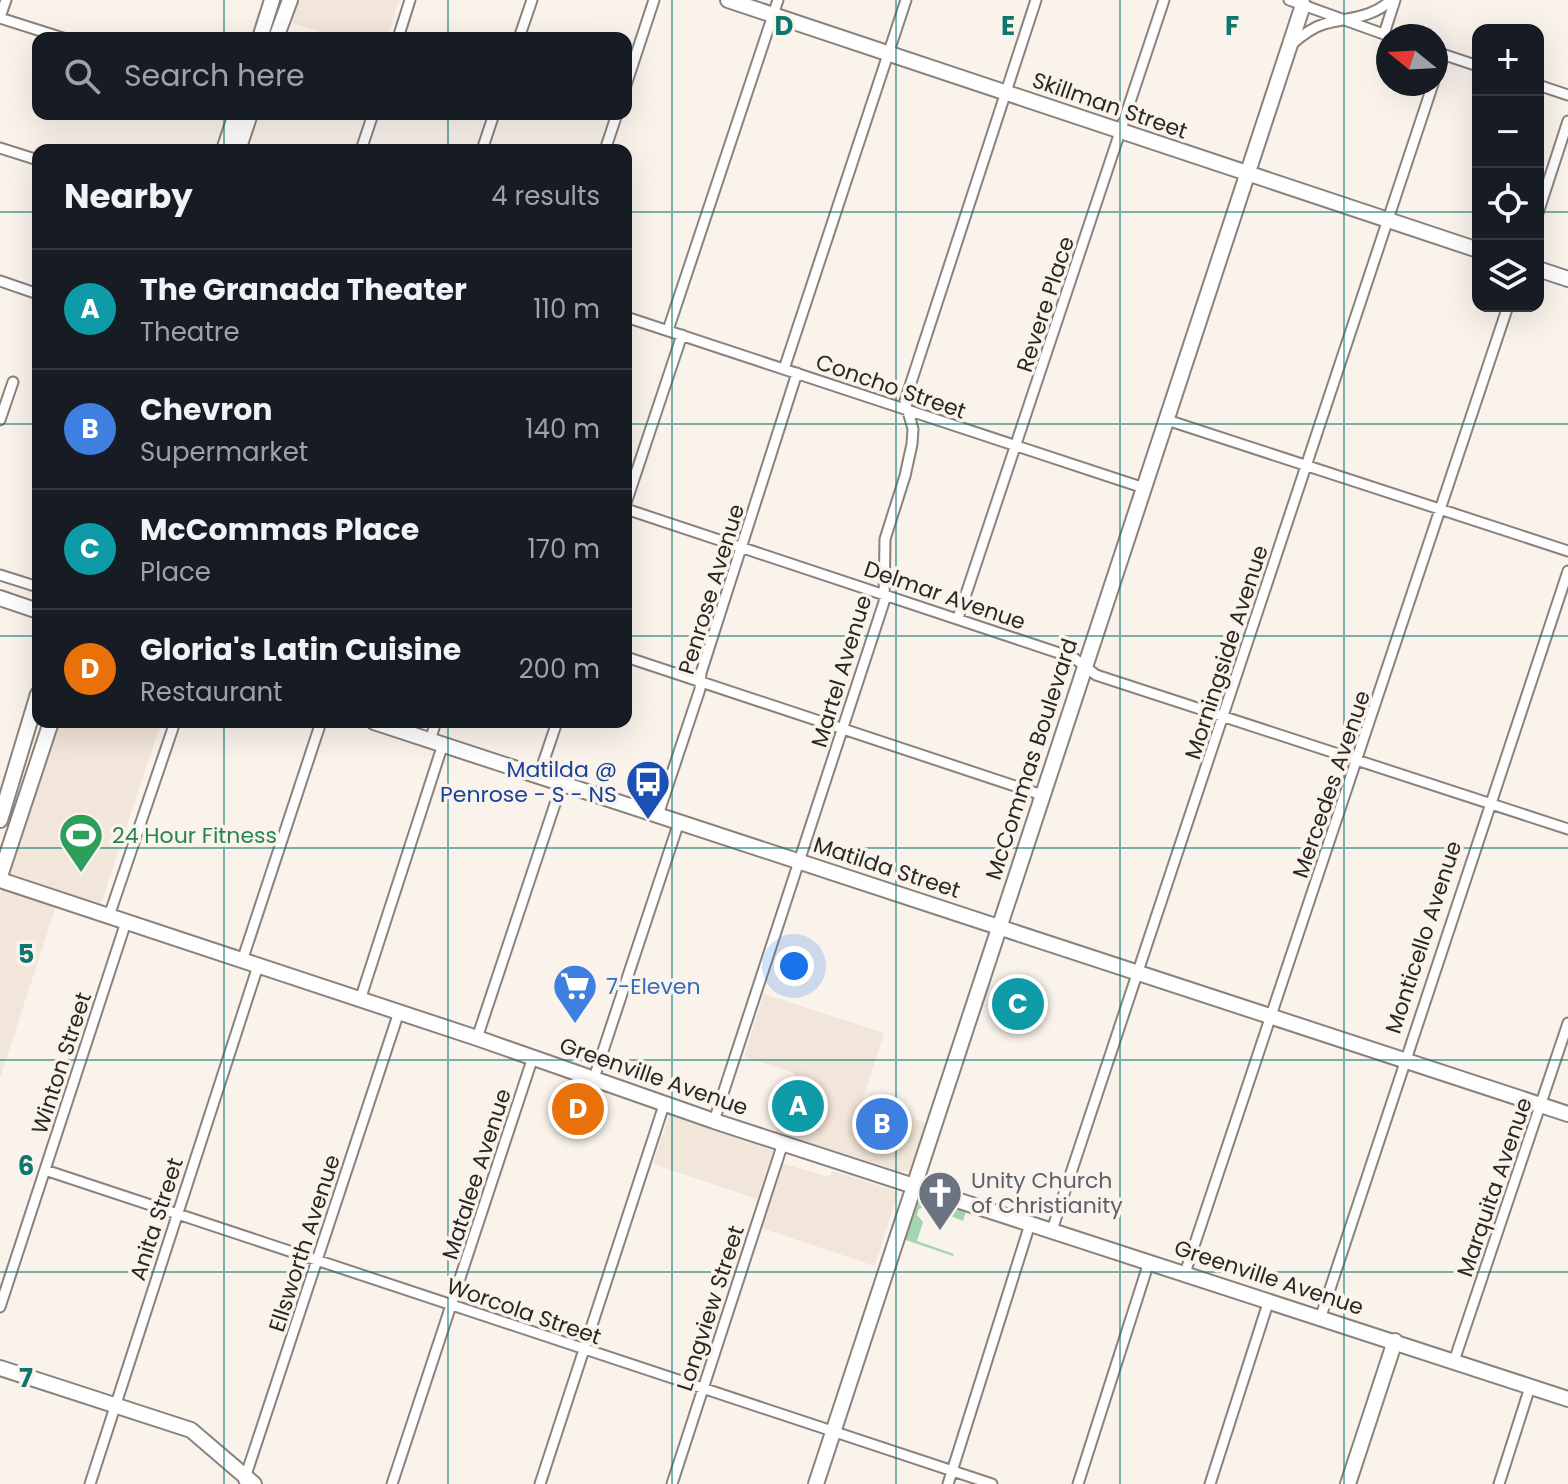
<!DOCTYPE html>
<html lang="en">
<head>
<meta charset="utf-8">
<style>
  :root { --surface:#171b24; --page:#20242c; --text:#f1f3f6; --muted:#9ea1a6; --line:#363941; --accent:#0f88ac }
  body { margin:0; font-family:Poppins,sans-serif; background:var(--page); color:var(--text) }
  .controls { position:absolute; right:24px; top:24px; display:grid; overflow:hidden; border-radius:16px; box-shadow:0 8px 32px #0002 }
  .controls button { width:72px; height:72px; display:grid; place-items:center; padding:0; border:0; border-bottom:2px solid var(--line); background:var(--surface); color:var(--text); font:40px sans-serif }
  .compass { position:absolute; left:1376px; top:24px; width:72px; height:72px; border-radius:50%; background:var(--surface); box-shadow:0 8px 32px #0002; rotate:288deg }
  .you { position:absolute; left:794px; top:966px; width:28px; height:28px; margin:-20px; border:6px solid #fff; border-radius:50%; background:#1a73e8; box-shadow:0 0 0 12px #1a73e833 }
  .badge { display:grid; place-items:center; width:52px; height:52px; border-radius:50%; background:var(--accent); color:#fff; font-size:26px; font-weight:700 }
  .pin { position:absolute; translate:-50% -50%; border:4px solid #fff; box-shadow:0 2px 8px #0006 }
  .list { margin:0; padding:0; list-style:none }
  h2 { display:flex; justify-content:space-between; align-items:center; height:104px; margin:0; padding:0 32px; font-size:34px }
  h2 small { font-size:26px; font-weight:400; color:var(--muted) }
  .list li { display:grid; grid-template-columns:52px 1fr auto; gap:24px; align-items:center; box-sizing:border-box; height:120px; padding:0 32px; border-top:2px solid var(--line) }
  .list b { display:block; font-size:30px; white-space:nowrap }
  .list p { margin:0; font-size:26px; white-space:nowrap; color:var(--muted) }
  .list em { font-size:26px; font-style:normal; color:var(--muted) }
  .icon { flex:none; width:44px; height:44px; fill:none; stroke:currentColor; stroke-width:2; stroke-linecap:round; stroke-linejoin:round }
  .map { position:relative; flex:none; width:1568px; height:1484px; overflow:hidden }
  .search { position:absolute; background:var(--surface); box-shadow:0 8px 32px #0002; left:32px; top:32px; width:600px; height:88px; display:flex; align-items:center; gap:20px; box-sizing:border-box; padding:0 28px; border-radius:16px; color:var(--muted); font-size:30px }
  .panel { position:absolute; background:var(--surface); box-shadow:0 8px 32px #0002; left:32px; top:144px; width:600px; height:584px; border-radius:16px }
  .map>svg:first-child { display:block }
</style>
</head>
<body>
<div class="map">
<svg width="1568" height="1484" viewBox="0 0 1568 1484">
  <rect width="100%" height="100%" fill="#faf3ec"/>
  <path fill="#f2e5d9" d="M296 0H399L387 38H342L289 22Z
    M57 722H161L101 904 7 874Z
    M3 885 57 903 0 1078V894Z
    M764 994 884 1033 862 1102 926 1123 910 1170 901 1172 776 1132 794 1073 744 1057Z
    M670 1113 774 1148 757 1199 653 1164Z
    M782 1163 828 1177 833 1171 898 1192 875 1266 761 1228Z"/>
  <path fill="#a3d5b1" d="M917 1196 966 1211 963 1221 926 1206 919 1209 917 1215 923 1222 917 1241 954 1254 953 1256 900 1238Z"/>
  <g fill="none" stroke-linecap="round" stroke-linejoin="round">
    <g stroke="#89827d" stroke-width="13">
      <path id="street" d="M1289 0 1389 36
        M0 17 6 0
        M0 18 63 38
        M1384 34 1395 0
        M398 38 410 0
        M519 38 532 0
        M1291 45C1301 36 1311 28 1324 24 1349 17 1371 19 1391 0
        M1436 52 1478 66
        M1436 74 1442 54
        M626 85 654 0
        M1538 85 1568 95
        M0 148 38 160
        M361 150 373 114
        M482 150 494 114
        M605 150 617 114
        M1538 213 1568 121
        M0 281 38 294
        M626 317 1144 488
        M668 330 778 0
        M784 369 906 0
        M0 420 13 382
        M1167 420 1568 551
        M626 503 682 335
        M626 509 1074 658 1096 675 1568 829
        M0 575 38 587
        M958 618 1164 0
        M626 657 1042 795
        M430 740 436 722
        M539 775 557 722
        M658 815 700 689 701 673 797 373
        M109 916 175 722
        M242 961 321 722
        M360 1000 443 744
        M477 1038 562 783
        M594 1078 679 822
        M714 1121 884 602 885 539 905 476 912 444 913 429 905 401 1036 0
        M45 1170 992 1484
        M1052 1230 1433 84
        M1185 1273 1508 306
        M0 1307 126 922
        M1321 1316 1568 571
        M1454 1361 1568 1023
        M244 1481 399 1012
        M90 1484 258 966
        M392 1484 533 1057
        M540 1484 665 1102
        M672 1484 783 1143
        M948 1484 1030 1224
        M1078 1484 1149 1262
        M1210 1484 1269 1300
        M1499 1484 1530 1387"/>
    </g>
    <g stroke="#89827d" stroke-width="18">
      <path id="secondary" d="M728 0 1478 250
        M260 38 272 0
        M276 38 290 0
        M224 150 236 114
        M238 150 250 114
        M1538 269 1568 279
        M0 598 38 611
        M374 722 1568 1114
        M0 820 38 694
        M0 876 51 722
        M0 880 477 1038 714 1121 1568 1399
        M0 1368 191 1430 254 1484
        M816 1484 1303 5
        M1348 1484 1395 1341"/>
    </g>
    <use href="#street" stroke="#fff" stroke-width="9"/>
    <use href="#secondary" stroke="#fff" stroke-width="14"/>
  </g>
  <path fill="none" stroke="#0f766e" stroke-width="2" stroke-opacity="0.55" d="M224 0V38M448 0V38M672 0V1484M896 0V1484M1120 0V1484M1344 0V1484M224 114V150M448 114V150M0 212H38M626 212H1478M1538 212H1568M0 424H38M626 424H1568M0 636H38M626 636H1568M224 722V1484M448 722V1484M0 848H1568M0 1060H1568M0 1272H1568"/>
  <defs>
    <g id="bus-pin" transform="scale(2.3)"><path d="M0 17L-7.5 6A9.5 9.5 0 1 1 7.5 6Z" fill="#1a4fb4" stroke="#faf3ec"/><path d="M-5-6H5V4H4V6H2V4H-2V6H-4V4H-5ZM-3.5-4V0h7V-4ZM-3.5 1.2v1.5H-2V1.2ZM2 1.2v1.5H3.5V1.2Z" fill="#fff"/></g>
    <g id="stadium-pin" transform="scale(2.3)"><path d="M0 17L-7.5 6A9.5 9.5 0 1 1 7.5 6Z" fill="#2e9e5b" stroke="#faf3ec"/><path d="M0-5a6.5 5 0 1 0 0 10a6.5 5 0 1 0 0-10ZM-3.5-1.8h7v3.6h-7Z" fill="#fff"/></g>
    <g id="supermarket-pin" transform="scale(2.3)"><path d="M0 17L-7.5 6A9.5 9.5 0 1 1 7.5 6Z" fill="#3f7fe0" stroke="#faf3ec"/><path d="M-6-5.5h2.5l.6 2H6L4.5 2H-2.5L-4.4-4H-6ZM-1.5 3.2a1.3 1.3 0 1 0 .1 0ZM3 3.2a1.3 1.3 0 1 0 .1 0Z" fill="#fff"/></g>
    <g id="church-pin" transform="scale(2.3)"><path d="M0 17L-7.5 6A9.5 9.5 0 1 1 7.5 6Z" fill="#6b7280" stroke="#faf3ec"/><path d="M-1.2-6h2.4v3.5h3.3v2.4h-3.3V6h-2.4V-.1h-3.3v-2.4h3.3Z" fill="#fff"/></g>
  </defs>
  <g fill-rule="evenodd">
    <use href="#bus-pin" x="648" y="782"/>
    <use href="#stadium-pin" x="81" y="835"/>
    <use href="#supermarket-pin" x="575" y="986"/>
    <use href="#church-pin" x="940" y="1193"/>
  </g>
  <g text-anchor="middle" stroke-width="7" stroke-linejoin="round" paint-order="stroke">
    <g font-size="22" fill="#2a2825" stroke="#faf3ec">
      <text transform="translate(1110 105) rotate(19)" y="8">Skillman Street</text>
      <text transform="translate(1045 304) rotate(-72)" y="8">Revere Place</text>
      <text transform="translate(891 386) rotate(19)" y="8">Concho Street</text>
      <text transform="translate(711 589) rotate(-73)" y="8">Penrose Avenue</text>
      <text transform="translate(945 595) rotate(19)" y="8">Delmar Avenue</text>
      <text transform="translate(1226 652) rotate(-72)" y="8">Morningside Avenue</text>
      <text transform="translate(841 671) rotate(-73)" y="8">Martel Avenue</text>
      <text transform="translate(1031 759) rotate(-72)" y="8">McCommas Boulevard</text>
      <text transform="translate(1331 784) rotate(-71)" y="8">Mercedes Avenue</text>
      <text transform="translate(887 867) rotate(18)" y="8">Matilda Street</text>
      <text transform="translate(1423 937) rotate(-72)" y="8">Monticello Avenue</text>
      <text transform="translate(61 1063) rotate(-72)" y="8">Winton Street</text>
      <text transform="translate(654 1076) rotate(19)" y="8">Greenville Avenue</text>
      <text transform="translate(476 1174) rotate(-72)" y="8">Matalee Avenue</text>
      <text transform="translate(1494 1187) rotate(-71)" y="8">Marquita Avenue</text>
      <text transform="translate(156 1219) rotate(-72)" y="8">Anita Street</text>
      <text transform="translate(304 1243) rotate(-72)" y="8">Ellsworth Avenue</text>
      <text transform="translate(1269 1277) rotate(18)" y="8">Greenville Avenue</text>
      <text transform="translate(710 1308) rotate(-72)" y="8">Longview Street</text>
      <text transform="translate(524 1311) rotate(19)" y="8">Worcola Street</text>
    </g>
    <g font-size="22" fill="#164399" stroke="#faf3ec" text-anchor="end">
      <text x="617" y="777">Matilda @<tspan x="617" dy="25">Penrose - S - NS</tspan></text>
    </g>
    <g font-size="22" fill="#27864d" stroke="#faf3ec" text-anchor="start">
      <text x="112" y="843">24 Hour Fitness</text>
    </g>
    <g font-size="22" fill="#366cbe" stroke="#faf3ec" text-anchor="start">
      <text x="606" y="994">7-Eleven</text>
    </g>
    <g font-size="22" fill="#5b616d" stroke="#faf3ec" text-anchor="start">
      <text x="971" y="1188">Unity Church<tspan x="971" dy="25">of Christianity</tspan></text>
    </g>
  </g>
  <g font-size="26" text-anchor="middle" font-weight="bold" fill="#0f766e" stroke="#faf3ec" stroke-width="7" stroke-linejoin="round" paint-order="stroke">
    <text x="784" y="35">D</text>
    <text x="1008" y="35">E</text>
    <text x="1232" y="35">F</text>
    <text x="26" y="963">5</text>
    <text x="26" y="1175">6</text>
    <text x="26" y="1387">7</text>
  </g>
</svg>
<div class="controls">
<button>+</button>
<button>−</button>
<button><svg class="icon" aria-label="locate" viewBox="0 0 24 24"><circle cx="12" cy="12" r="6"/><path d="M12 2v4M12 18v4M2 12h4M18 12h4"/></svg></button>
<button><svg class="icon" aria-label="layers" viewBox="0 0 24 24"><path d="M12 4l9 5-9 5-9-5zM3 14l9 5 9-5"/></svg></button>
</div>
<svg class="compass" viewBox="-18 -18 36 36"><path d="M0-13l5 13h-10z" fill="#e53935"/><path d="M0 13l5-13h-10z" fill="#9ea1a6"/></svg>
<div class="you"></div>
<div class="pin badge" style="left:798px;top:1106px;background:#0f9aa8">A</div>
<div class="pin badge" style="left:882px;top:1124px;background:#3f7fe0">B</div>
<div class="pin badge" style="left:1018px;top:1004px;background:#0f9aa8">C</div>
<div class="pin badge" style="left:578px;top:1109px;background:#e8710a">D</div>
<div class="search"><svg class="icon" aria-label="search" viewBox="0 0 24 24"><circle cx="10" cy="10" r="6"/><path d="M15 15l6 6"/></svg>Search here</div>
<section class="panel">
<h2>Nearby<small>4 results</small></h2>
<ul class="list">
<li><span class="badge" style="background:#0f9aa8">A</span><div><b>The Granada Theater</b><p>Theatre</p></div><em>110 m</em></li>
<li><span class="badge" style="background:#3f7fe0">B</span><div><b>Chevron</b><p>Supermarket</p></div><em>140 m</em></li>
<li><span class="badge" style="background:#0f9aa8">C</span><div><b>McCommas Place</b><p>Place</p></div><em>170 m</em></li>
<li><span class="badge" style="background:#e8710a">D</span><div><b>Gloria's Latin Cuisine</b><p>Restaurant</p></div><em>200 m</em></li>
</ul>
</section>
</div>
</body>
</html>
